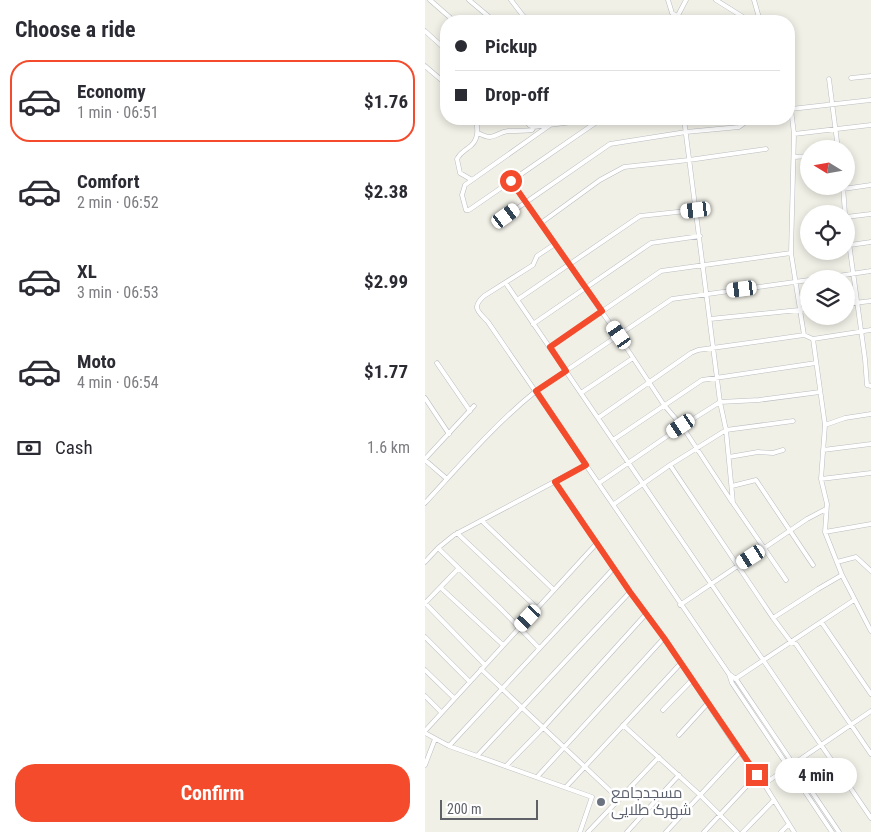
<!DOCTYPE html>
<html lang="en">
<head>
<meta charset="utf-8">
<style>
	:root { --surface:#fff; --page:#f2f2f3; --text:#2b2b33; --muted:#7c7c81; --line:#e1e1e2; --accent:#f34b2b }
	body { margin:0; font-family:"Roboto Condensed",Cairo,sans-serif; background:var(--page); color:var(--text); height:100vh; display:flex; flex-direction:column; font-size:19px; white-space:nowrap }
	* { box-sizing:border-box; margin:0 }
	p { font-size:16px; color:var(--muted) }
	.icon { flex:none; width:28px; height:28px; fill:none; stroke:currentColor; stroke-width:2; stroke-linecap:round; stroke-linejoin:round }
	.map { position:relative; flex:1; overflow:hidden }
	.drawer { display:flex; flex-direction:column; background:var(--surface); width:425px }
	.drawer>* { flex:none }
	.top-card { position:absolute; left:15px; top:15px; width:355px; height:110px; border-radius:20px; box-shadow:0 2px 8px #0003; display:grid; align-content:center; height:110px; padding:0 15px; background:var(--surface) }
	.needle { width:32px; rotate:281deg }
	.controls { position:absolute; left:375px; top:140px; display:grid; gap:10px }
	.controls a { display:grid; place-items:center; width:55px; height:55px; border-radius:50%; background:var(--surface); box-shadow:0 2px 8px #0003; font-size:25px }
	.scale { position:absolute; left:15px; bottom:12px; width:98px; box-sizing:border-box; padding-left:5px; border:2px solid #5e6268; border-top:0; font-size:14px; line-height:18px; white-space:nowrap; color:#5e6268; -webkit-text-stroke:4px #fff; paint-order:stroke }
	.end { position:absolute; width:22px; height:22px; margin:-11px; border:6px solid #f34b2b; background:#fff; box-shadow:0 0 0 2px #fff }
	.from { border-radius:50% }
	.bubble { position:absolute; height:35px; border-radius:18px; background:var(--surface); box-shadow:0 2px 8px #0003; font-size:16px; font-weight:700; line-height:35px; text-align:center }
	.car { position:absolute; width:15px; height:30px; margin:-15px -8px; border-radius:6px; box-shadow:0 0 4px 1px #0007; background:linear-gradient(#fff 24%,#345 0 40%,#fff 0 76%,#345 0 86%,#fff 0) }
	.top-card b { display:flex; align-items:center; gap:18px; height:48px; font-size:19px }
	.top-card b+b { border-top:1px solid var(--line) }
	.top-card i { width:12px; height:12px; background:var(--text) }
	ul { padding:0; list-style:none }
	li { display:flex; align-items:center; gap:15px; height:82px; margin:0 10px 8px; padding:0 5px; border:2px solid transparent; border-radius:20px }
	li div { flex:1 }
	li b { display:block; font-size:19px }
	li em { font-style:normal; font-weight:700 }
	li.on { border-color:var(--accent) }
	li>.icon { width:45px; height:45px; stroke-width:1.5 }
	h2 { padding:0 15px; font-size:22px; line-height:60px }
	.pay { display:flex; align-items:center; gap:12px; height:55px; padding:0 15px; font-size:19px }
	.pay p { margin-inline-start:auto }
	.button { display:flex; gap:10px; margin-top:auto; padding:10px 15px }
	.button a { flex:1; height:58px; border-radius:20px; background:var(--accent); color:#fff; font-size:20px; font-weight:700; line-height:58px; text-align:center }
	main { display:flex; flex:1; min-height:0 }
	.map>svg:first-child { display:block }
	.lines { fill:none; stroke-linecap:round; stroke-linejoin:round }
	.minor-casing { stroke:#b9bcc1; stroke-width:5 }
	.minor { stroke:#fff; stroke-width:4 }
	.route { stroke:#f34b2b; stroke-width:6 }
	.worship-dot { fill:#6b7280; stroke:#fff; stroke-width:2 }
	.labels { text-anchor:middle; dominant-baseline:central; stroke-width:5; stroke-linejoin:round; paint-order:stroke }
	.worship-label { font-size:15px; fill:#5b616d; stroke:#fff; text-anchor:start }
</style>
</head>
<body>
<main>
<section class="drawer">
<h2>Choose a ride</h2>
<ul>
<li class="on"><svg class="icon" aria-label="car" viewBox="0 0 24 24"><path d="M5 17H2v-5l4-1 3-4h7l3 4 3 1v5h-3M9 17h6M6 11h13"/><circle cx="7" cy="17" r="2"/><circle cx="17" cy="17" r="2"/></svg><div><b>Economy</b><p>1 min · 06:51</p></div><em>$1.76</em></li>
<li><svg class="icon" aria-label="car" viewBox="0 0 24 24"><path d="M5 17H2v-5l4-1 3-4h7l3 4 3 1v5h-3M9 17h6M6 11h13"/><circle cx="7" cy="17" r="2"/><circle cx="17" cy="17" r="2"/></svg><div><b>Comfort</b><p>2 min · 06:52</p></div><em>$2.38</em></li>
<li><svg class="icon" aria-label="car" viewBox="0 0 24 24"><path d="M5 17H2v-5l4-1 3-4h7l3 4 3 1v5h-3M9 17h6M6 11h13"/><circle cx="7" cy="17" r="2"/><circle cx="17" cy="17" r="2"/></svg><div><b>XL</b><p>3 min · 06:53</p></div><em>$2.99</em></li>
<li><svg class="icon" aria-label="car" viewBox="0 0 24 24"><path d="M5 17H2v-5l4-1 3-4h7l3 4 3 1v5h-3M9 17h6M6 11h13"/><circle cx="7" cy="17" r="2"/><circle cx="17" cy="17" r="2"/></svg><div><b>Moto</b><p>4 min · 06:54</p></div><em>$1.77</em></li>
</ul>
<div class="pay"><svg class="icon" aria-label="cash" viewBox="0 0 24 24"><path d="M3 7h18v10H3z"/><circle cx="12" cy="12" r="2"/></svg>Cash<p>1.6 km</p></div>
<div class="button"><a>Confirm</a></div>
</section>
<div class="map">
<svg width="446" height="832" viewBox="0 0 446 832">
	<rect width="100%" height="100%" fill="#f1f0e7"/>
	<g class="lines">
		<g class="minor-casing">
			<path id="minor" d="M5 0 29 21
				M44 0 69 21
				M86 0 99 17 126 21
				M243 0 247 13 253 17
				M291 0 323 20 329 21
				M329 0 335 21
				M250 21 261 0
				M0 31 20 49
				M0 66 21 84
				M426 78 446 76
				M404 79 413 149
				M364 92 369 134 366 253 379 335 388 339 400 425 396 479 402 504 400 532 417 575 446 631
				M366 109 446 100
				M103 119 104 125 108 127 171 119
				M259 119 295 402 301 430 308 503 361 580
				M125 125 40 185 37 195 41 210H44L176 119
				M53 133C70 142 69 133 83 131 91 131 99 131 107 130L109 127
				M369 134 446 125
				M369 157 384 156
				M47 180 35 173 32 159C35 153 38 152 43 148 54 141 53 130 51 119
				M86 181 193 335 239 405 257 426 307 502
				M418 186 420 214
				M418 189 446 185
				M81 216 185 144 261 132 314 127 325 119
				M421 217 446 214
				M421 221 440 359 442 385 446 386
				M116 223 175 180 199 167 264 160 341 149
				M130 244 112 256 108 265 59 296C46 308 53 311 63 322L304 674 307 683 407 832
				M425 245 446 242
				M393 279 446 271
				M82 285 446 818
				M92 300 215 216 271 210
				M421 304 446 301
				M285 319 384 309
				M108 324 226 243 275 236
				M388 339 446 330
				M125 347 236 271 366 253
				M12 363 45 411
				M156 393 208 358
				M0 398 24 434
				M173 418 266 353 273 350 379 335
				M400 425 420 418 446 414
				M188 440 277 380 391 363
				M398 450 446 444
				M304 457 333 452 348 453 358 450
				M0 459 49 406
				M0 460 22 479
				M245 465 348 618 366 642 371 644 446 754
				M396 479 446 473
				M130 482 205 592 239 638 315 752 339 784 369 832
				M174 483 257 426 295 402 334 400 395 392
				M307 486 331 480 388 565
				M0 503C36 464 70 424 111 391L247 299 384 280
				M189 504 245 465 301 430 368 421
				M57 521 129 590
				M400 532 446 524
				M32 533 112 608
				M13 548 75 608 114 648
				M0 562 13 548 29 535 161 465
				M412 562 431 557 446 571
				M16 588 78 645
				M0 603 60 665
				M0 603 33 569
				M255 605 382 519 401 509
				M348 618 393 589 417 575
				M397 623 446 694
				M0 637 44 681
				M56 669 194 799
				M0 670 29 698
				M304 674 311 679 414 832
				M310 679 429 600
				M0 696 16 712
				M238 710 267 680
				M198 725 275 795 312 832
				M0 731 172 543
				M0 733 24 746 167 797 155 832
				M254 735 283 703
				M24 746 189 568
				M52 756 205 592
				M0 765 10 739
				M81 766 118 728 221 614
				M112 777 239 638
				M339 784 446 711
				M141 787 256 663
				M163 832 234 757
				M202 832 254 775
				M241 832 315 752
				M279 832 332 775
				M318 832 349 800
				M356 832 364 824"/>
		</g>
		<use href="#minor" class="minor"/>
	</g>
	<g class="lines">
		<path class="route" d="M86 181 177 311 125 347 141 371 111 391 161 465 130 482 205 592 239 638 332 775"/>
	</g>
	<circle class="worship-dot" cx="176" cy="802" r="5"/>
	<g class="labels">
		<g class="worship-label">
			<text x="186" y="793">مسجدجامع<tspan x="186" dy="17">شهرک طلایی</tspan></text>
		</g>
	</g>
</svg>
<div class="controls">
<a><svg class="needle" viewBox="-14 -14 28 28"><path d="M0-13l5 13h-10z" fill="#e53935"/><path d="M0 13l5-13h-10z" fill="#7c7c81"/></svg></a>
<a><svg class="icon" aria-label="locate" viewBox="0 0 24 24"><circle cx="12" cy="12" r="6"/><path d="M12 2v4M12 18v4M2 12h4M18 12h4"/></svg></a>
<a><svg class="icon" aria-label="layers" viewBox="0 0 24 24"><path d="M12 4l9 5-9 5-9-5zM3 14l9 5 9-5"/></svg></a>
</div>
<div class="scale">200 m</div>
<i class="end from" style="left:86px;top:181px"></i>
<i class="end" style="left:332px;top:775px"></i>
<div class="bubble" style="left:350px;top:758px;width:82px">4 min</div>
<i class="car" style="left:271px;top:210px;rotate:263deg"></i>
<i class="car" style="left:81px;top:216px;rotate:54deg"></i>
<i class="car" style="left:317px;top:289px;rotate:263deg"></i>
<i class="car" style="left:194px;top:335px;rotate:325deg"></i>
<i class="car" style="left:256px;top:426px;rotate:236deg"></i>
<i class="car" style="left:326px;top:557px;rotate:237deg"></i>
<i class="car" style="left:103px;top:618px;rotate:223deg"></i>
<div class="top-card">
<b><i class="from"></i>Pickup</b>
<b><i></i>Drop-off</b>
</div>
</div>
</main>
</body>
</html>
